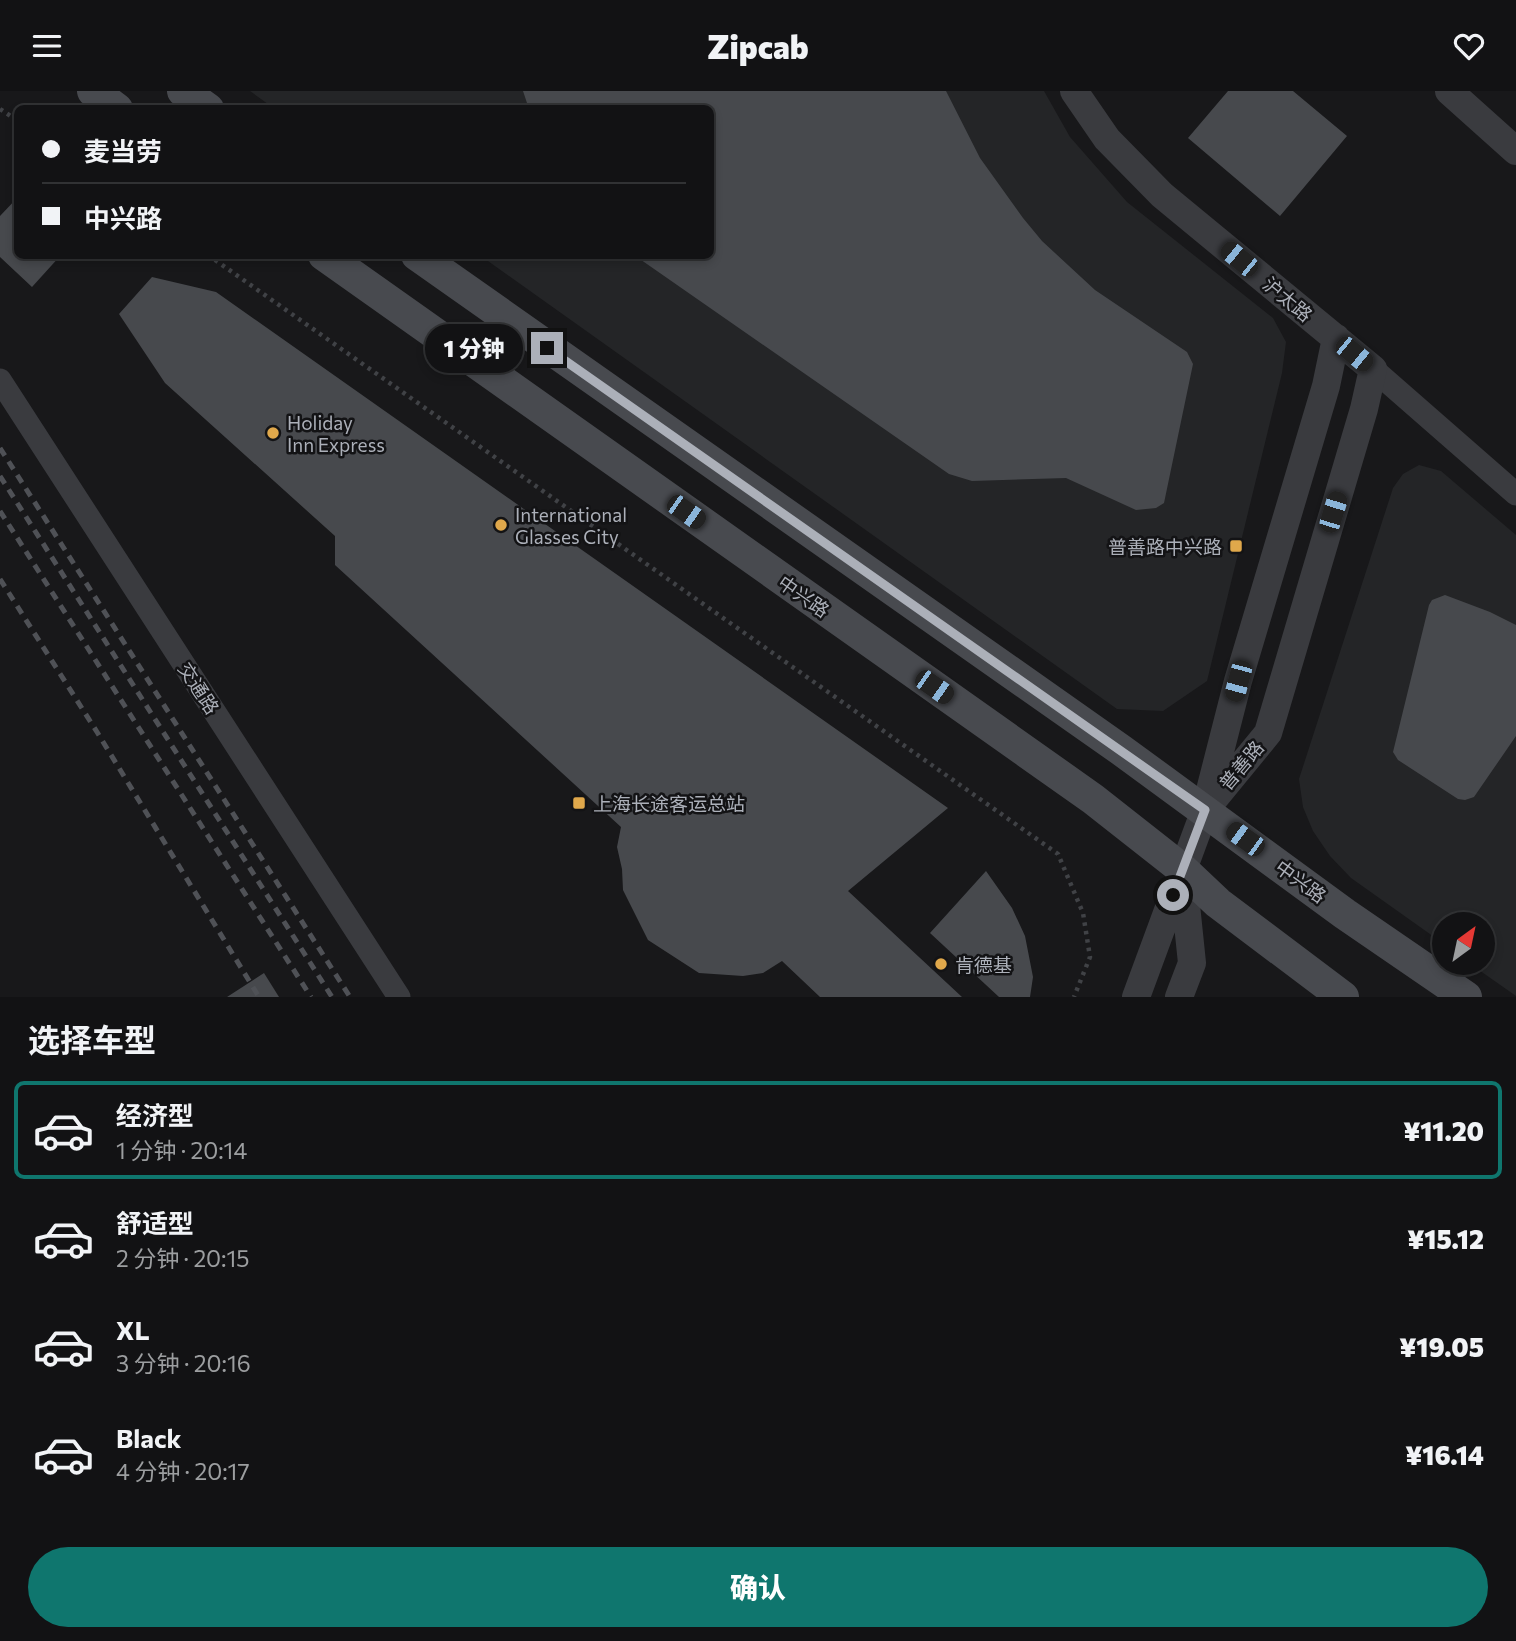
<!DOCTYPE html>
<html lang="zh">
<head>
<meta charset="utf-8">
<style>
	:root { --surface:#121214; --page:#1f2022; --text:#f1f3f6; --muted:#9c9ea0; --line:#313234; --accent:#0f766e }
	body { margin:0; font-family:Commissioner,"Noto Sans SC",sans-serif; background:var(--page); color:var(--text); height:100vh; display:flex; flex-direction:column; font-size:26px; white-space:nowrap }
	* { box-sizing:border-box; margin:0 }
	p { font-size:23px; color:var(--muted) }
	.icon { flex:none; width:38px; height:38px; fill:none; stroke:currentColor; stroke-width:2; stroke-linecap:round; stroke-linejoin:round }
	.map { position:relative; height:906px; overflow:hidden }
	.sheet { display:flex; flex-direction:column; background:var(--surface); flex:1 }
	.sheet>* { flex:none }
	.top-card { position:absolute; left:14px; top:14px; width:700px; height:154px; border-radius:10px; box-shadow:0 4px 10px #0003,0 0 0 2px var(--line); display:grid; align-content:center; height:154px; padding:0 28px; background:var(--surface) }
	.needle { width:46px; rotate:33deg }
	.tools { position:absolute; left:1432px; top:821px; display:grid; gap:14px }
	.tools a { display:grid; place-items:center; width:63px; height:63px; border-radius:50%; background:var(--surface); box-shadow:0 4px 10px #0003,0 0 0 2px var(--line); font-size:35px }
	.end { position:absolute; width:32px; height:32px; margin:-16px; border:9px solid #acb0b9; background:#111; box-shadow:0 0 0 4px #111 }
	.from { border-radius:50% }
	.bubble { position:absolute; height:49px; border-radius:24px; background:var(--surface); box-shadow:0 4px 10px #0003,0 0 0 2px var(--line); font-size:23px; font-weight:800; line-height:49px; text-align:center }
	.car { position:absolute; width:21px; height:42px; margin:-21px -10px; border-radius:9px; box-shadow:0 0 5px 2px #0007; background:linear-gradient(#222 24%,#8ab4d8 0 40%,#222 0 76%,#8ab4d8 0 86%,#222 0) }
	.top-card b { display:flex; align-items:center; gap:24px; height:66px; font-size:26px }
	.top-card b+b { border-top:2px solid var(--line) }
	.top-card i { width:18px; height:18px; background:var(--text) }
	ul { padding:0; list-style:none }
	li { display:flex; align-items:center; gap:21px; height:98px; margin:0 14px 10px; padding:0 14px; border:4px solid transparent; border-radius:10px }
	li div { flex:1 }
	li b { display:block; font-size:26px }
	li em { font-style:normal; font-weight:800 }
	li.current { border-color:var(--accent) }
	li>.icon { width:63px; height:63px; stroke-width:1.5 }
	h2 { padding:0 28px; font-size:32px; line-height:84px }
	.cta { display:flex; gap:14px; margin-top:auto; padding:14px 28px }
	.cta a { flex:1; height:80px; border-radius:42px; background:var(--accent); color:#fff; font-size:28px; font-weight:800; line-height:80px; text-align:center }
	header { display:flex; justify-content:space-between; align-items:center; height:91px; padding:0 28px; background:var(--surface); font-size:32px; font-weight:800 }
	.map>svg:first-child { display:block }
	.built { fill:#242527 }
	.building { fill:#47494d }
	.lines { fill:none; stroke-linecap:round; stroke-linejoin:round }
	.path { stroke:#404246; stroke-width:4.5; stroke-dasharray:3.5 5; stroke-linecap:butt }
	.minor { stroke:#3a3b3f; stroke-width:23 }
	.tertiary { stroke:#3a3b3f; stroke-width:28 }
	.secondary { stroke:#484a4f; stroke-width:32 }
	.rail { stroke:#4f5156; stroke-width:5; stroke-dasharray:9 7; stroke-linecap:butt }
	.route { stroke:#acb0b9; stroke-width:9 }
	.poi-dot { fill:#e0a84b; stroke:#131315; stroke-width:2.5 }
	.labels { text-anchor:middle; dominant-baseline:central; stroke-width:5; stroke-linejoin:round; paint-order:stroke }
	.street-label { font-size:19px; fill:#acb0b9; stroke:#131315 }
	.poi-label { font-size:19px; fill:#acb0b9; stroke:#131315; text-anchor:start }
</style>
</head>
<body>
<header><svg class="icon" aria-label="menu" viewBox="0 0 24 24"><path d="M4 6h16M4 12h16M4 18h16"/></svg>Zipcab<svg class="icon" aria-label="heart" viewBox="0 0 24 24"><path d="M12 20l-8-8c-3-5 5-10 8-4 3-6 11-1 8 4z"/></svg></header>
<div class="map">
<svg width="1516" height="906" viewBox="0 0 1516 906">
	<rect width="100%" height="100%" fill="#18181a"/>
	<path class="built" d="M250 0H1044L1070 46 1127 111 1273 227 1286 251 1282 282 1207 590 1163 620 1117 618 481 165 710 164V18H275Z
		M1419 374 1441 380 1516 444V905L1469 872H1482V833H1444V853L1351 787 1330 765 1313 740 1303 716 1299 688 1393 397 1403 383Z"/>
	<path class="building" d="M523 0H946L980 67 1023 127 1042 150 1095 199 1187 261 1193 273 1164 412 1156 417 1136 419 1066 387 972 390 949 383 634 164H710V18H529Z
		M1228 0H1293L1347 45 1280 125 1188 47Z
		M18 106V164H61L32 196 0 166V125Z
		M152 186 216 201 948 717 848 800 962 906H820L782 870 763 882 743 885 699 882 648 849 623 799 622 778 617 756 621 736 335 474V445L165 292 119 223Z
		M1445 504 1490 521 1516 534V645L1474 706 1465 709 1458 708 1398 669 1393 661 1429 514 1432 509Z
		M986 780 1012 817 1025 845 1033 886 1030 906H999L930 842Z
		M264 882 279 906H227Z"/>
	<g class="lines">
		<path class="path" d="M0 18 18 30
			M208 164 1058 763 1083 822 1090 866 1074 906"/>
		<path class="minor" d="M1373 278 1516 403
			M0 289 399 906"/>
		<path class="tertiary" d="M1074 0 1107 48 1162 104 1373 278 1364 318 1268 642 1205 719
			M1449 0 1516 60
			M1136 906 1205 719 1238 590 1326 295 1336 247
			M1179 906 1192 872 1183 785"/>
		<path class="secondary" d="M93 0 117 18
			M183 0 208 18
			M324 164 1093 708 1182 778 1218 812 1343 906
			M417 164 1121 659 1345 823 1466 906"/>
		<path class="rail" d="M0 357 350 906
			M0 385 332 906
			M0 420 311 906
			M0 488 97 641 259 906"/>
	</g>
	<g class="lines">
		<path class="route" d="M547 257 1205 719 1173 804"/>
	</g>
	<g class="poi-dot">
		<circle cx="273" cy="342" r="7"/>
		<circle cx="501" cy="434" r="7"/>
		<rect x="1229" y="448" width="14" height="14" rx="3.5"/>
		<rect x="572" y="705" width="14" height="14" rx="3.5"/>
		<circle cx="941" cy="873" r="7"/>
	</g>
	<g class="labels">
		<g class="street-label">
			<text transform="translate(1288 208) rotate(40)">沪太路</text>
			<text transform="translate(804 505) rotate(35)">中兴路</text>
			<text transform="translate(199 597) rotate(57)">交通路</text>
			<text transform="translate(1241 674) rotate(-50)">普善路</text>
			<text transform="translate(1301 790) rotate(36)">中兴路</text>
		</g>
		<g class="poi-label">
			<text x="287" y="331">Holiday<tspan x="287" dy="22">Inn Express</tspan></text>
			<text x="515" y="423">International<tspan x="515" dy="22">Glasses City</tspan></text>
			<text x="1222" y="455" text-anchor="end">普善路中兴路</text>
			<text x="593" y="712">上海长途客运总站</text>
			<text x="955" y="873">肯德基</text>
		</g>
	</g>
</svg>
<div class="tools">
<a><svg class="needle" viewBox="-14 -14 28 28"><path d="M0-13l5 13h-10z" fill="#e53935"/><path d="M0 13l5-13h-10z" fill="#9c9ea0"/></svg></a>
</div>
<i class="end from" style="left:1173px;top:804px"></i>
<i class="end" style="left:547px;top:257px"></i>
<div class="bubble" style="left:425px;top:233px;width:98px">1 分钟</div>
<i class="car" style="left:1239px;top:168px;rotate:309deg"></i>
<i class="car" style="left:1354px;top:263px;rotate:129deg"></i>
<i class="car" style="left:686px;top:421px;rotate:125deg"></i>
<i class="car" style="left:1333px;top:421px;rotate:17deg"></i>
<i class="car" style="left:1238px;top:590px;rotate:195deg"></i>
<i class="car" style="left:934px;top:596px;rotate:125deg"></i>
<i class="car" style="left:1245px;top:748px;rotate:306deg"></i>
<div class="top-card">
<b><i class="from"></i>麦当劳</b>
<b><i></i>中兴路</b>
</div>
</div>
<section class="sheet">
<h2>选择车型</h2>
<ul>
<li class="current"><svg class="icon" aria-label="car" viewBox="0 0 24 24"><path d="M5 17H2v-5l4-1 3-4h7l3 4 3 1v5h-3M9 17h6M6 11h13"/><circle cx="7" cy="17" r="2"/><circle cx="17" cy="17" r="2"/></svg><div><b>经济型</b><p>1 分钟 · 20:14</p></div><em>¥11.20</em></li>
<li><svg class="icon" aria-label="car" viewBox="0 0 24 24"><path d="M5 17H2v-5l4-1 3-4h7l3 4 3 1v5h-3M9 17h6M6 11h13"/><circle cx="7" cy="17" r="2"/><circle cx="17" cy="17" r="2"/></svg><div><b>舒适型</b><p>2 分钟 · 20:15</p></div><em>¥15.12</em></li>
<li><svg class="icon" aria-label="car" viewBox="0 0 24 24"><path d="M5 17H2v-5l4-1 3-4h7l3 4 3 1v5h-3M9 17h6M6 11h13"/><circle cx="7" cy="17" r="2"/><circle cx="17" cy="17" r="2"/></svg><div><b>XL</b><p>3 分钟 · 20:16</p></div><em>¥19.05</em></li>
<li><svg class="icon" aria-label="car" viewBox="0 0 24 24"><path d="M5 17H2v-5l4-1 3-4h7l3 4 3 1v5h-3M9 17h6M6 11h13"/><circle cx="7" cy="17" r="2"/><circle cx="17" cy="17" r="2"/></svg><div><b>Black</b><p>4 分钟 · 20:17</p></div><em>¥16.14</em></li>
</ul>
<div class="cta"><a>确认</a></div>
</section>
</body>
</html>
